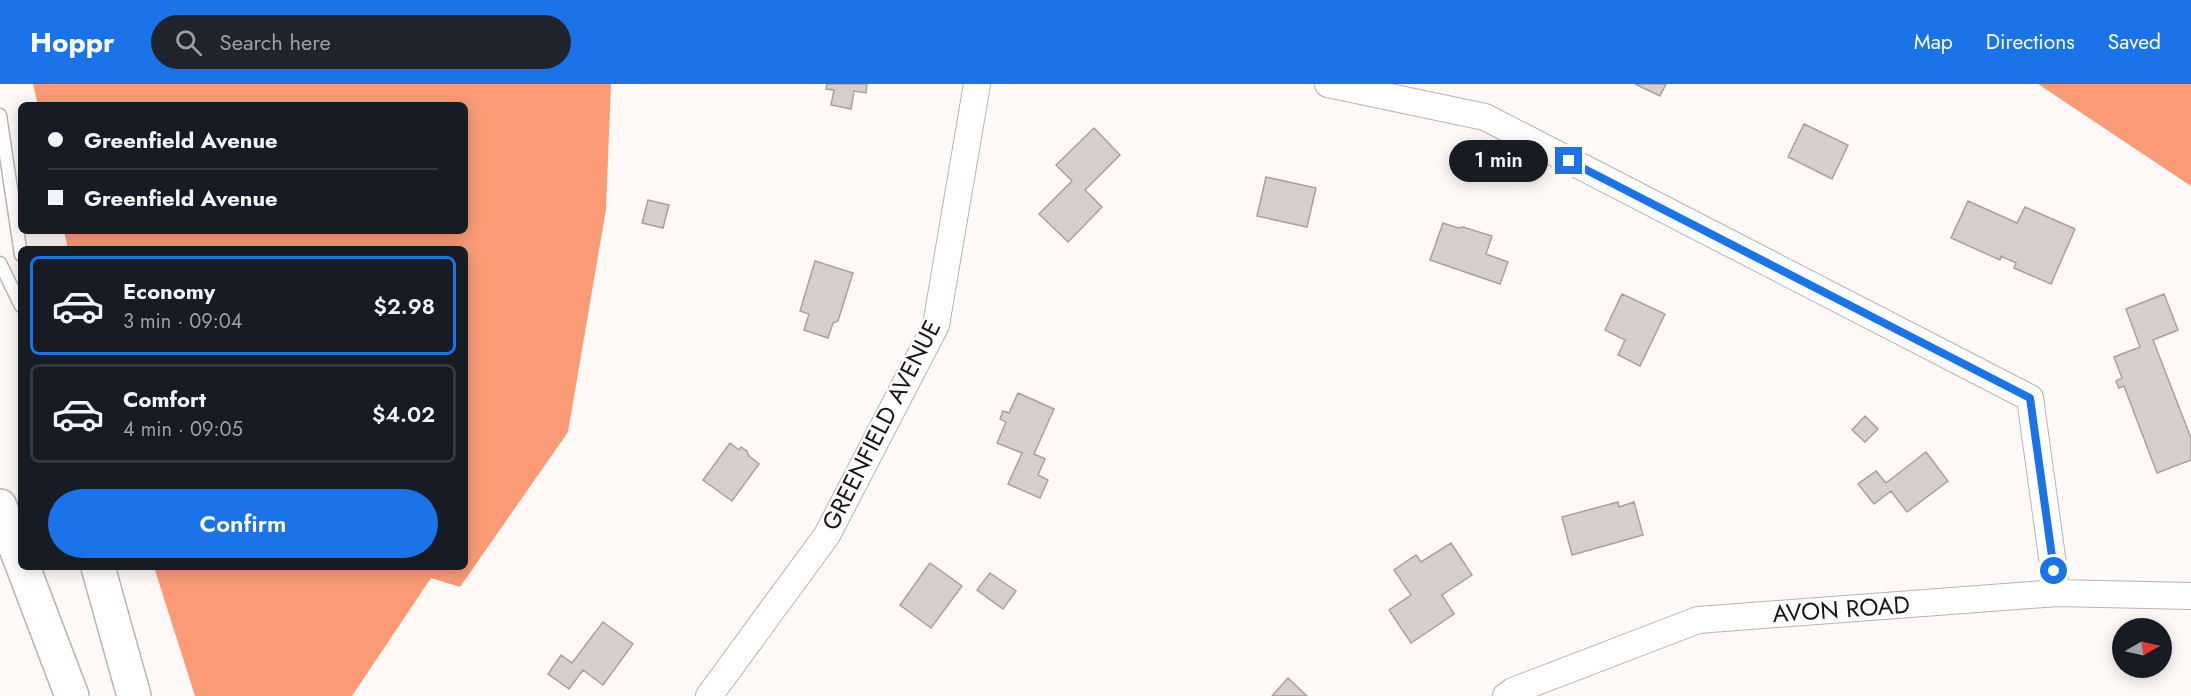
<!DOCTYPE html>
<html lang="en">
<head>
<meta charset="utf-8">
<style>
	:root { --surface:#171b24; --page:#20242c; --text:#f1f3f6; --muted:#9ea1a6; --line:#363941; --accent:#1a73e8 }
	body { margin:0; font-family:Jost,sans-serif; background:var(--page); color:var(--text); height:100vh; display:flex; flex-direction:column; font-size:22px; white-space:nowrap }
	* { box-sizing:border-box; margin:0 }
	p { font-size:20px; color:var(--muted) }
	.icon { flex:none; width:33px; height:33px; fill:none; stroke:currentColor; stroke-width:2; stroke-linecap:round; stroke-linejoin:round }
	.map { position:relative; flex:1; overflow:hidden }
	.panel { position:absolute; left:18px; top:162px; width:450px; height:324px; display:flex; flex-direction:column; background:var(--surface); border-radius:9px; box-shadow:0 3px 15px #0003 }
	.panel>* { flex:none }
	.hud { position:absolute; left:18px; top:18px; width:450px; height:132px; border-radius:9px; box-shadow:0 3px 15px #0003; display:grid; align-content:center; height:132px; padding:0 30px; background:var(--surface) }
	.needle { width:39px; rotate:81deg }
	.fabs { position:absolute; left:2112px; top:534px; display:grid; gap:12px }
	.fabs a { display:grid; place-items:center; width:60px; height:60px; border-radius:50%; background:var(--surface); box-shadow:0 3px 15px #0003; font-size:30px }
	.end { position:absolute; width:27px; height:27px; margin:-14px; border:8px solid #1a73e8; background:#fff; box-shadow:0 0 0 3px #fff }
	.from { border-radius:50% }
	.bubble { position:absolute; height:42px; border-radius:21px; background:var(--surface); box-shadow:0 3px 15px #0003; font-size:20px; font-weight:600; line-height:42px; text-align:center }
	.hud b { display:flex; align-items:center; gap:21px; height:57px; font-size:22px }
	.hud b+b { border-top:2px solid var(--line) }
	.hud i { width:15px; height:15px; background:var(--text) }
	ul { padding:10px 0 0; list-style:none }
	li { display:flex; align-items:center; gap:18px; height:99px; margin:0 12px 9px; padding:0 18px; border:3px solid var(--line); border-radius:9px }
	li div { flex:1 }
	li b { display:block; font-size:22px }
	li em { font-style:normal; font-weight:600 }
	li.active { border-color:var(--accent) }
	li>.icon { width:54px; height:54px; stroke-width:1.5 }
	.action { display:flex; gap:12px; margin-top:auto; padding:12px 30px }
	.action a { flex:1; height:69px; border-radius:36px; background:var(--accent); color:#fff; font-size:24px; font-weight:600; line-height:69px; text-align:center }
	header { display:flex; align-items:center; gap:36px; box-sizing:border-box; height:84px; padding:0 30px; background:var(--accent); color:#fff }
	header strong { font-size:28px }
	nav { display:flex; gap:33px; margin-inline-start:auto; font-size:21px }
	.search { width:420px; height:54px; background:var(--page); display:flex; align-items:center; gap:15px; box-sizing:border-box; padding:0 21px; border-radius:33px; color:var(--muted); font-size:22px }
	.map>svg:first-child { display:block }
	.forest { fill:#fb9b76 }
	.building { fill:#d5cecc; stroke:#a7a09e; stroke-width:1.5 }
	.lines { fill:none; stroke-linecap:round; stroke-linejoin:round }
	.service-casing { stroke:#bab3b0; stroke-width:15 }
	.minor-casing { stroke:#bab3b0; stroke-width:28 }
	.motorway-casing { stroke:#bab3b0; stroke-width:36 }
	.service { stroke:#fff; stroke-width:12 }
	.minor { stroke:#fff; stroke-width:26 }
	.motorway { stroke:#fff; stroke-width:33 }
	.route { stroke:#1a73e8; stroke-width:8 }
	.labels { text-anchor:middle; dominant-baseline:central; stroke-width:4.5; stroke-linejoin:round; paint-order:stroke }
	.street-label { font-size:24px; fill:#1a1817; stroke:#fff }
</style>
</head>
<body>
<header>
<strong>Hoppr</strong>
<div class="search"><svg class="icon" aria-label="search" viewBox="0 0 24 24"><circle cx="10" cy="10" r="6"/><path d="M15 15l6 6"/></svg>Search here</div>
<nav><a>Map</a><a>Directions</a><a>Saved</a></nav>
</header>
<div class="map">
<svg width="2191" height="612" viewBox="0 0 2191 612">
	<rect width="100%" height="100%" fill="#fef8f6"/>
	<path class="forest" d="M33 0H611L606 125 568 348 460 503 431 494 352 612H195L154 483H465V165H68L64 147H465V21H38Z
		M2038 0H2191V102Z"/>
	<path class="building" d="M827 0H867L866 9 854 7 851 25 831 21 834 6 826 5Z
		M1635 0H1666L1660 12Z
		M1804 40 1848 61 1832 95 1788 73Z
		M1094 44 1120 71 1085 106 1102 123 1068 158 1039 130 1072 97 1056 81Z
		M1266 93 1316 104 1307 143 1257 132Z
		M648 116 669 121 663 144 642 139Z
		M1968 117 2017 139 2025 123 2075 145 2051 200 2014 184 2016 179 2001 172 2000 176 1951 154Z
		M1443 139 1458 144 1463 143 1492 152 1486 170 1508 178 1500 200 1430 176Z
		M815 177 853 189 838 237 833 239 828 254 804 246 809 230 800 227Z
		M1622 210 1665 230 1640 282 1618 271 1625 256 1605 246Z
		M2164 210 2178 246 2153 256 2191 354V376L2157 389 2124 302 2119 304 2116 297 2122 294 2114 273 2140 263 2126 225Z
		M1018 309 1054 325 1034 370 1045 375 1038 391 1048 396 1040 414 1008 400 1022 369 997 359 1006 338 1000 335 1003 327 1009 329Z
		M1865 332 1878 345 1865 358 1852 346Z
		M730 359 739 366 741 363 747 367 749 372 759 380 732 417 703 396Z
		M1926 368 1948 397 1907 428 1891 407 1874 420 1858 400 1876 387 1886 399Z
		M1618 418 1619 423 1634 418 1643 451 1572 471 1562 433Z
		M1451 459 1472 491 1442 511 1454 530 1411 559 1389 526 1411 511 1394 486 1416 471 1421 478Z
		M930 479 962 502 931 544 900 521Z
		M990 489 1016 507 1003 525 977 506Z
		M603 538 633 560 603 601 583 586 569 605 548 590 561 571 572 579Z
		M1288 594 1307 612H1272Z"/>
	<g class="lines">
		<g class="service-casing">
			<path id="service" d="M0 31 21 171
				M0 179 21 222"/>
		</g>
		<g class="minor-casing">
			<path id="minor" d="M1328 0 1485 33 2030 314 2057 509
				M709 612 827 451 936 241 977 0
				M1506 612 1513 607 1698 536 2057 509 2191 512"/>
		</g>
		<g class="motorway-casing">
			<path id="motorway" d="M0 422 21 478
				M23 483 72 612
				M98 483 134 612"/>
		</g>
		<use href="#service" class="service"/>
		<use href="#minor" class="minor"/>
		<use href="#motorway" class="motorway"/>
	</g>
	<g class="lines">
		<path class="route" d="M1569 77 2030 314 2054 487"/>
	</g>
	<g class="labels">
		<g class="street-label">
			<text transform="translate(881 341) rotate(-63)">GREENFIELD AVENUE</text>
			<text transform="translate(1841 525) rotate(-4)">AVON ROAD</text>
		</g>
	</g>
</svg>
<div class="fabs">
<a><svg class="needle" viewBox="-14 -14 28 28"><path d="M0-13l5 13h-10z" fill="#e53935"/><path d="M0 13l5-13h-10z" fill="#9ea1a6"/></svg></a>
</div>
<i class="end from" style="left:2054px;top:487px"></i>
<i class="end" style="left:1569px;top:77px"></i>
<div class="bubble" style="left:1449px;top:56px;width:99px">1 min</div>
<div class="hud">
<b><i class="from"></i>Greenfield Avenue</b>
<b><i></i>Greenfield Avenue</b>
</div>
<section class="panel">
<ul>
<li class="active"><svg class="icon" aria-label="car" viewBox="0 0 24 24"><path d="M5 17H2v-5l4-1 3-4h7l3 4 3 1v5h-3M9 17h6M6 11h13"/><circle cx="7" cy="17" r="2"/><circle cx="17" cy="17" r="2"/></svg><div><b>Economy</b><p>3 min · 09:04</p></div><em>$2.98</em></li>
<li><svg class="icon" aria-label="car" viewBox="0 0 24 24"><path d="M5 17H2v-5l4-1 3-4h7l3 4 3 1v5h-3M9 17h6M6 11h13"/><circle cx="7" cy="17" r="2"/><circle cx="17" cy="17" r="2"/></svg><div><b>Comfort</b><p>4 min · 09:05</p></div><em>$4.02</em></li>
</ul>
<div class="action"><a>Confirm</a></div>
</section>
</div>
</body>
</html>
